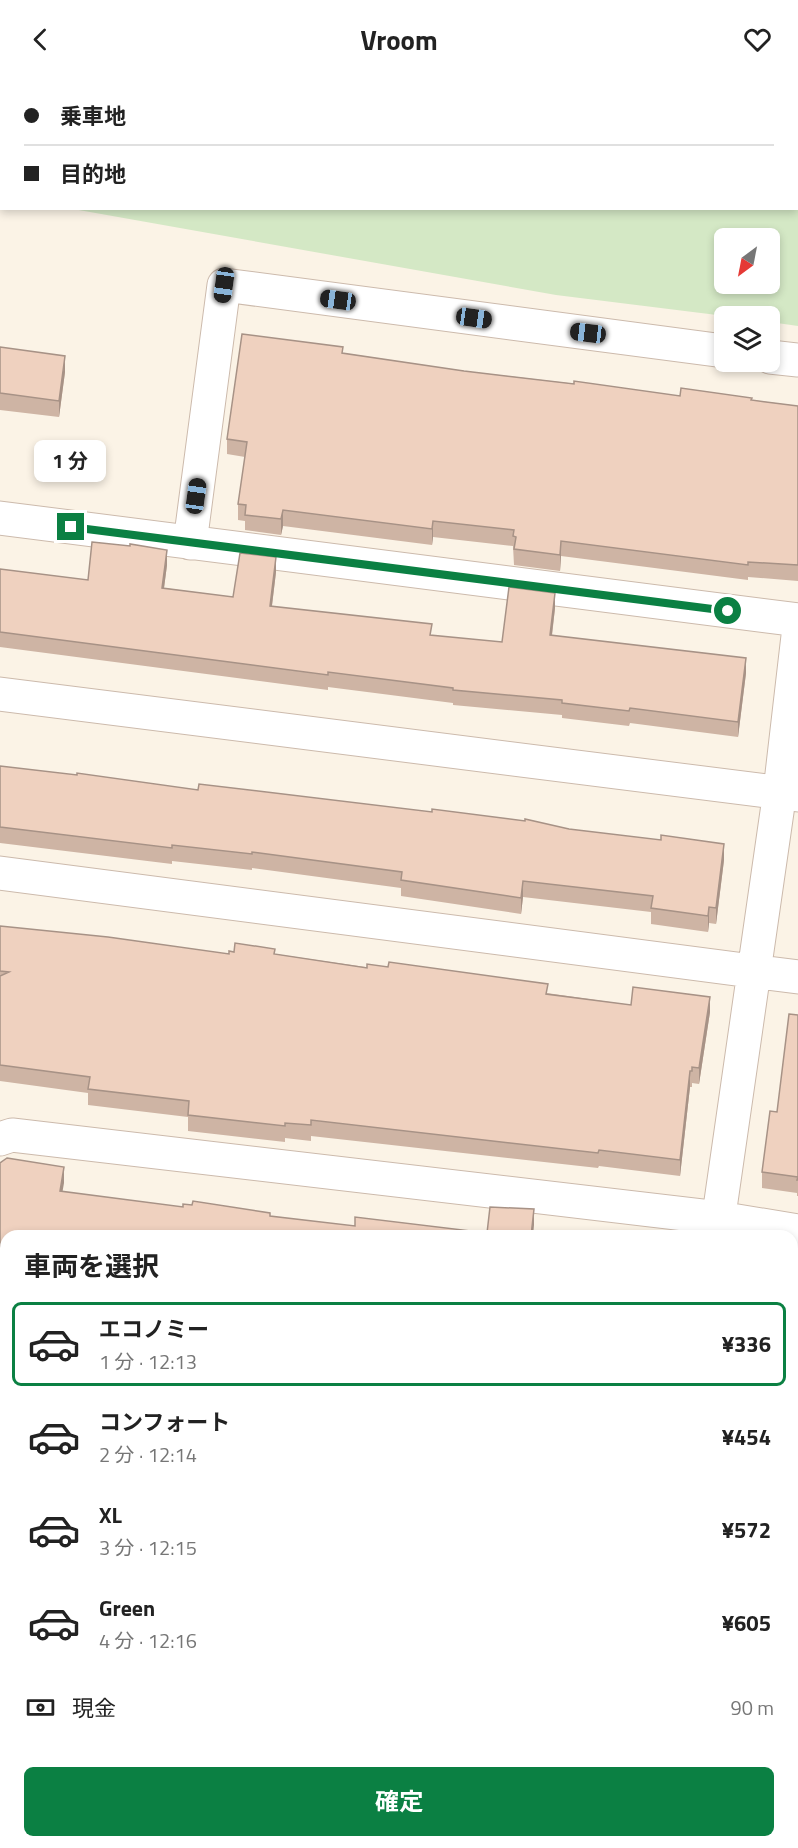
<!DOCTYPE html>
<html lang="ja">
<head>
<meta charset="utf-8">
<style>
	:root { --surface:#fff; --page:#f6f6f6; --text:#222; --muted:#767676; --line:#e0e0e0; --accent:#0b8043 }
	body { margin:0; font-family:"Titillium Web","Noto Sans JP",sans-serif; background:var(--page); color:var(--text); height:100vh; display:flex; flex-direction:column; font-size:22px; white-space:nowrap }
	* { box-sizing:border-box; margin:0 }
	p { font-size:20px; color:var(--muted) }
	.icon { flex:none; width:33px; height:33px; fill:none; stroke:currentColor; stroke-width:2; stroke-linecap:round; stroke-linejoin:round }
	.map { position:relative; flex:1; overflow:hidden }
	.drawer { position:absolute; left:0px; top:1152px; width:798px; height:618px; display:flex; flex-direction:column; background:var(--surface); border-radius:18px 18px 0 0; box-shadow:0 3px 9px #0003 }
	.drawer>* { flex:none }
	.hud { position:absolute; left:0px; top:0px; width:798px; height:132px; box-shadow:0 3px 9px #0003; display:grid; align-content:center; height:132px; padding:0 24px; background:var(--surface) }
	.needle { width:39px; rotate:212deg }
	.buttons { position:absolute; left:714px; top:150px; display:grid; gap:12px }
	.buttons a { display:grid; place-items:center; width:66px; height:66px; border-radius:9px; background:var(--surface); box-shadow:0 3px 9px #0003; font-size:30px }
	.end { position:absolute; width:27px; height:27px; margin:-14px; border:8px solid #0b8043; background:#fff; box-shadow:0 0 0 3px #fff }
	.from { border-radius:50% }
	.bubble { position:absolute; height:42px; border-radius:9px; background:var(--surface); box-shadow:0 3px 9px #0003; font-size:20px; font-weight:700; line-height:42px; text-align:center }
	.car { position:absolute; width:18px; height:36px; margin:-18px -9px; border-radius:8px; box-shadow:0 0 4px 2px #0007; background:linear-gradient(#222 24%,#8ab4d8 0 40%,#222 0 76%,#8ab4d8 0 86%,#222 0) }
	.hud b { display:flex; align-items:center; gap:21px; height:57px; font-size:22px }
	.hud b+b { border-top:2px solid var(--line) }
	.hud i { width:15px; height:15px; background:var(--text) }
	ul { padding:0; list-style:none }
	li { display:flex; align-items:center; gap:18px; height:84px; margin:0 12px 9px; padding:0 12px; border:3px solid transparent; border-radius:9px }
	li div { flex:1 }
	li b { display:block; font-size:22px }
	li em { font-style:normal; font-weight:700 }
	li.selected { border-color:var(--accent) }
	li>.icon { width:54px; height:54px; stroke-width:1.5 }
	h2 { padding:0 24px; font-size:27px; line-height:72px }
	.pay { display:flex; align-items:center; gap:15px; height:66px; padding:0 24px; font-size:22px }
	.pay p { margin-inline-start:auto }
	.button { display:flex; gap:12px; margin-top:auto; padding:12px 24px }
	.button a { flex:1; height:69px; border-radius:9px; background:var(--accent); color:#fff; font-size:24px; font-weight:700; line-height:69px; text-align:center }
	header { display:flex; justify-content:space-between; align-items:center; height:78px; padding:0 24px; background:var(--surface); font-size:27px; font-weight:700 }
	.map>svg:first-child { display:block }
	.green { fill:#d4e8c5; fill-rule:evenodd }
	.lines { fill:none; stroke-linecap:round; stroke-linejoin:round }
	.minor-casing { stroke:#ccbaac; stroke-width:35 }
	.minor { stroke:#fff; stroke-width:33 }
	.wall { fill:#ceb4a4 }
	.shaded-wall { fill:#a79286 }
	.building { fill:#efd1bf; stroke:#a79286; stroke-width:1.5 }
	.route { stroke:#0b8043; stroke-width:8 }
</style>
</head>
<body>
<header><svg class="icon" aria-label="back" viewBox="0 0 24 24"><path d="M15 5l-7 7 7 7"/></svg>Vroom<svg class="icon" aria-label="heart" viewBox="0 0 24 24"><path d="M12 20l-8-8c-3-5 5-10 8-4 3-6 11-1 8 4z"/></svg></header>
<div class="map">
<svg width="798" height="1770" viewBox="0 0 798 1770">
	<rect width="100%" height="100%" fill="#fbf3e6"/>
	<path class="green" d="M0 0H798V248L770 244V238H725L556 217 73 131 796 130V2H2L1 115ZM724 160H770V206H724Z"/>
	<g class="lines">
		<g class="minor-casing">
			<path id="minor" d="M770 279 798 282
				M0 440 798 542
				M190 465 224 207 724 273
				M0 616 798 717
				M0 795 798 899
				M0 1061 12 1057 719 1140 798 1153
				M716 1158 780 713 798 558
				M0 1284 6 1292
				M792 1422 798 1423
				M0 1676 6 1686
				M792 1681 798 1682
				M57 1764 60 1770
				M354 1764 359 1770"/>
		</g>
		<use href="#minor" class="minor"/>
	</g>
	<path class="wall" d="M0 269 65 294 59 339 0 332Z
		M343 275 464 293 680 318 752 322 798 328V503L748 499V502L561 478 560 493 514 487 513 468 433 459 432 467 283 448 281 457 245 452V443L238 442V426L245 379 227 376V361Z
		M167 487 164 510 233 519 276 494 272 528 432 558 502 564 555 530 552 558 746 595 738 659 630 645 629 648 562 640V637L453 627V625L328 609V612L0 569V491L88 502Z
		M0 688 198 712 569 751 724 782 716 846 709 845 708 854 651 846V834L523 819 521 836 401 818V810L252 790V792L172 783V786L0 765Z
		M0 848 229 876 234 874 275 876 631 927 710 934 699 1006 692 1005V1009H690L680 1098 599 1088 598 1090 311 1058V1063L285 1060V1064L188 1053V1039L88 1027V1015L0 1003Z
		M798 937V1118H797V1115L762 1110V1094L777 1034Z
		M792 1207 798 1208V1390H792Z
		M792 1456 798 1457V1663H793V1643H792Z
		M384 1764H603L608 1770H389Z"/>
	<path class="shaded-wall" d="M65 278V294L59 339V323Z
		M283 432V448L281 457V441Z
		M433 443V459L432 467V451Z
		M561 463V478L560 493V477Z
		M167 472V487L162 525V510Z
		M276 479V494L270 543V528Z
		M555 515V530L550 572V557Z
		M746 580V595L738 659V644Z
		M724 766V782L716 846V830Z
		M523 803V819L521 836V820Z
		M709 829V845L708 854V838Z
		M710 919V934L699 1006V990Z
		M690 993V1009L680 1098V1082Z
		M64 1089V1105L60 1128V1113Z
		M534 1131V1147L533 1158H531Z
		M6 1222V1237L0 1242V1226Z
		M404 1764H413V1770H399V1768Z"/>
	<path class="building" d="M242 256 343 269 342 275 464 293 574 306V303L680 318 681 310 752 320 751 322 798 328V487L748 484V487L561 463 560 477 514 471 516 459 513 458 514 452 433 443 432 451 283 432 281 441 245 437 246 427 238 426 247 364 227 361Z
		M0 269 65 278 59 323 0 315Z
		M92 464 130 468V466L167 472 162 510 233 519 240 475 276 479 270 528 432 546 430 557 502 564 509 509 555 515 550 557 746 580 738 644 630 630 629 633 562 625V622L453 612V610L328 594V597L0 554V491L88 502Z
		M0 688 77 697V695L198 712 199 706 432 734V731L525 743V741L569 751 661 762V757L724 766 716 830 709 829 708 838 651 830 653 818 523 803 521 820 401 802 402 794 252 774V776L172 767V770L0 749Z
		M0 848 108 859 229 876V873L234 874 235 865 275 871 274 876 367 890V886L388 889 389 884 548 906 546 916 631 927 633 909 710 919 699 990 692 989V993H690L680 1082 599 1072 598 1075 311 1042V1047L285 1045V1048L188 1037 189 1023 88 1011 90 999 0 987V898L9 894 0 893Z
		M789 936 798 937V1102H797L798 1099 762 1094 770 1033 777 1034Z
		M7 1080 64 1089 60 1113 183 1129V1126L192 1127 193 1123 270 1135V1138L355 1148V1139L487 1155 490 1129 534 1131 531 1158H6V1222L0 1226V1085Z
		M792 1207 798 1208V1375L792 1374Z
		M792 1456 798 1457V1648L793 1647 795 1627H792Z
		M792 1684H798V1770H632L633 1764H792Z
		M396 1764H404L399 1768Z
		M418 1764H603L608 1770H423Z"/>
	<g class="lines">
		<path class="route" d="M71 449 728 533"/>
	</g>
</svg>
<div class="buttons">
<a><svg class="needle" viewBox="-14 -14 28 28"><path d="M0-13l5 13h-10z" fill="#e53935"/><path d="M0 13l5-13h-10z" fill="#767676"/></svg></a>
<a><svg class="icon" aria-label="layers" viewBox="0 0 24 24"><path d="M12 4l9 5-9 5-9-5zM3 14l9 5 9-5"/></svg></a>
</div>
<i class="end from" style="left:728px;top:533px"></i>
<i class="end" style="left:71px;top:449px"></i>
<div class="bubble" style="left:34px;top:362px;width:72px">1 分</div>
<i class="car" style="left:224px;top:207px;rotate:188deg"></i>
<i class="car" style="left:338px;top:222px;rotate:278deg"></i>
<i class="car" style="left:474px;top:240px;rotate:98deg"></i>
<i class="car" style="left:588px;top:255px;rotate:277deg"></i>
<i class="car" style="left:196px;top:418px;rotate:8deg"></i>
<div class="hud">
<b><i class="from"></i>乗車地</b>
<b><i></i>目的地</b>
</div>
<section class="drawer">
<h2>車両を選択</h2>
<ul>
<li class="selected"><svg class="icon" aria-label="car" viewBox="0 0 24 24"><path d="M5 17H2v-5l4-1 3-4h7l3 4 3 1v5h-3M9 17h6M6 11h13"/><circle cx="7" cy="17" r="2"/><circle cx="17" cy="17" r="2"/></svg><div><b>エコノミー</b><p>1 分 · 12:13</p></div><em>¥336</em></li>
<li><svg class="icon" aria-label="car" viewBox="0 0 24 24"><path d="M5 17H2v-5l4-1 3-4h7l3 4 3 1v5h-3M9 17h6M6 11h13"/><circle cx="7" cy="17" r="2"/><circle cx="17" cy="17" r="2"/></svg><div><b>コンフォート</b><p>2 分 · 12:14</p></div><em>¥454</em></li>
<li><svg class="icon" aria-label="car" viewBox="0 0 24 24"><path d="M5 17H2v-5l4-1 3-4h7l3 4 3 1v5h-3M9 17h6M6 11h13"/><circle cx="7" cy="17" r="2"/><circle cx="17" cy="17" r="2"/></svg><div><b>XL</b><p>3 分 · 12:15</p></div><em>¥572</em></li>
<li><svg class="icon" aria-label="car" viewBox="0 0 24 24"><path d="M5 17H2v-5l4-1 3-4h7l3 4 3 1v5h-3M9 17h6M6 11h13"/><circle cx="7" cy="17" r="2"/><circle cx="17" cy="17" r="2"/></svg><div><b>Green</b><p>4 分 · 12:16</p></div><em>¥605</em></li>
</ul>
<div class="pay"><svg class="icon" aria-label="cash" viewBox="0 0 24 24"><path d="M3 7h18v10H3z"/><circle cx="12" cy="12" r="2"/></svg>現金<p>90 m</p></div>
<div class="button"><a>確定</a></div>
</section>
</div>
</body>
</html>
